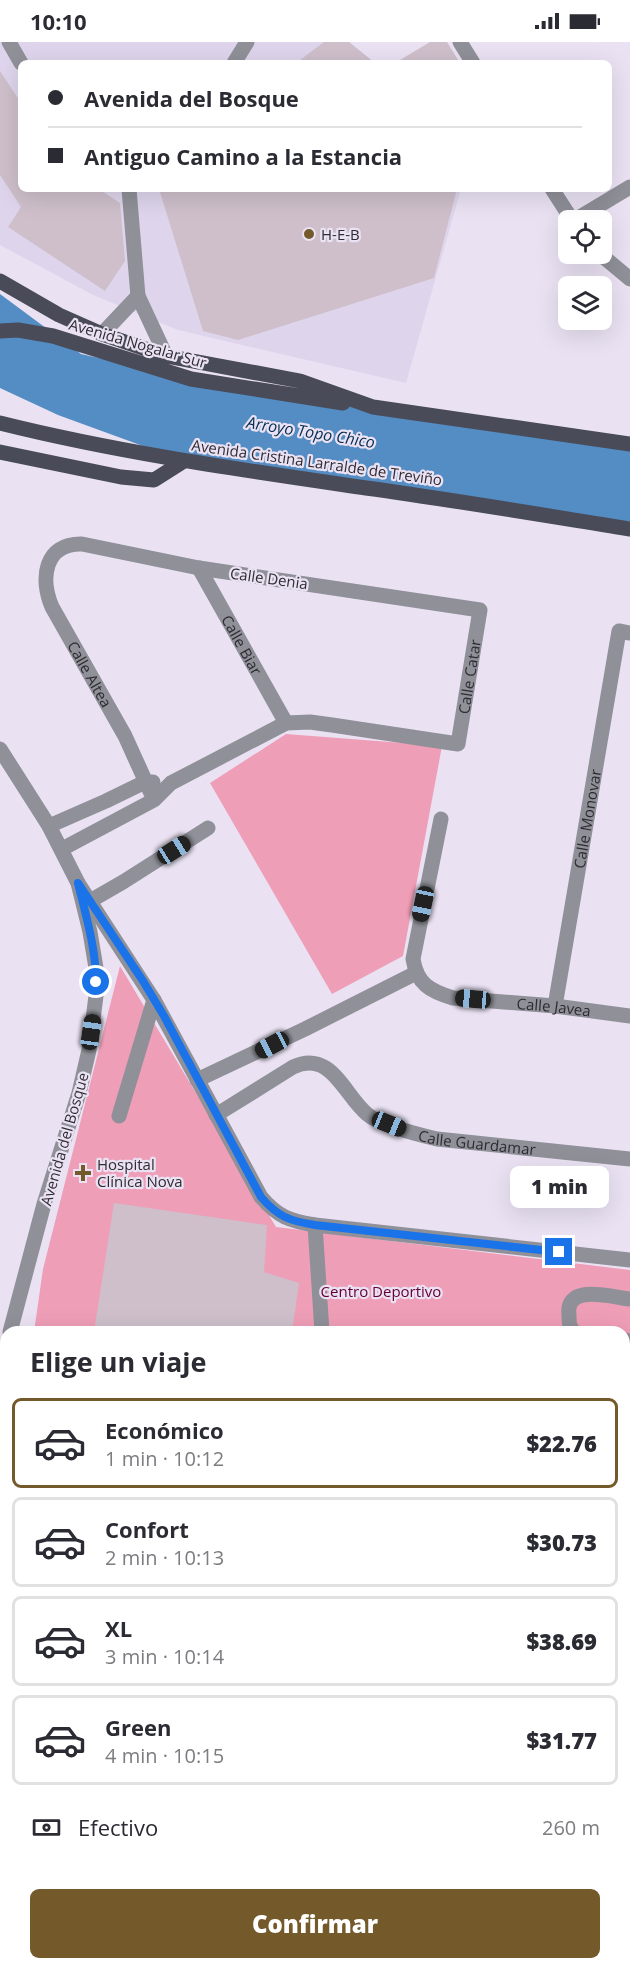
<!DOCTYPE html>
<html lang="es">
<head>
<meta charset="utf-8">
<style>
	:root { --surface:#fff; --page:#f7f7f7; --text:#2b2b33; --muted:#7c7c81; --line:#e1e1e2; --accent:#745a2b }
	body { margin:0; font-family:"Open Sans",sans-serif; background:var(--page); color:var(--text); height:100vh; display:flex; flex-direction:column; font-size:22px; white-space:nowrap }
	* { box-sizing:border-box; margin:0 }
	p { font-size:20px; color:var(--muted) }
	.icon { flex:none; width:33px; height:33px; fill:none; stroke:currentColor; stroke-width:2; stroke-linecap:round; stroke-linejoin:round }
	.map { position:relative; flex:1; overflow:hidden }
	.side { position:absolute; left:0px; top:1284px; width:630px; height:644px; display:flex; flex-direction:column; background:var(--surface); border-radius:18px 18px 0 0; box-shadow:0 6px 24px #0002 }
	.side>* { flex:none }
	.hud { position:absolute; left:18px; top:18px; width:594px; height:132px; border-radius:9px; box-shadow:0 6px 24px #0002; display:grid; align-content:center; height:132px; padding:0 30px; background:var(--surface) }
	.buttons { position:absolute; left:558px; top:168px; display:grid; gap:12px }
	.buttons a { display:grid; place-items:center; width:54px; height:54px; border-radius:9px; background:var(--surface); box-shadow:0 6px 24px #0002; font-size:30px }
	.end { position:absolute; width:27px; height:27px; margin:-14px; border:8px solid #1a73e8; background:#fff; box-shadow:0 0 0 3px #fff }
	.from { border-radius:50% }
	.bubble { position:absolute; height:42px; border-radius:9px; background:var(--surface); box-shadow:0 6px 24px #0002; font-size:20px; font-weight:800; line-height:42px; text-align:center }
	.car { position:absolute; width:18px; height:36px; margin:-18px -9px; border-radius:8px; box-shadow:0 0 4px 2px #0007; background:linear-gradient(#222 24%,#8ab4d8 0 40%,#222 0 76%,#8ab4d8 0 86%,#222 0) }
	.hud b { display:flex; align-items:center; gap:21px; height:57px; font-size:22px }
	.hud b+b { border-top:2px solid var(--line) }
	.hud i { width:15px; height:15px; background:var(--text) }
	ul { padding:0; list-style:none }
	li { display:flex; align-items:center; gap:18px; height:90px; margin:0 12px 9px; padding:0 18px; border:3px solid var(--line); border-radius:9px }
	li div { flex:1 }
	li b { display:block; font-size:22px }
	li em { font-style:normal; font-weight:800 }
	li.selected { border-color:var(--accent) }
	li>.icon { width:54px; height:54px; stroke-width:1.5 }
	h2 { padding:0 30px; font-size:27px; line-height:72px }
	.pay { display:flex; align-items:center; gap:15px; height:66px; padding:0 30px; font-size:22px }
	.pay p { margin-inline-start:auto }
	.cta { display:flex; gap:12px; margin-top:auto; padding:12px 30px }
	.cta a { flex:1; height:69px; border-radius:9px; background:var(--accent); color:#fff; font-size:24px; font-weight:800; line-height:69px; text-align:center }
	.status { display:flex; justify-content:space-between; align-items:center; height:42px; padding:0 30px; background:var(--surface); direction:ltr }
	.status svg { height:16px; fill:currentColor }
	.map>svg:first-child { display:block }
	.built { fill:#ded5ec }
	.green { fill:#ef9eb7 }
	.water { fill:#548cc4 }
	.building { fill:#cebfcb }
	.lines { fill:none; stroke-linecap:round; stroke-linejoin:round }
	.minor { stroke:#8f9098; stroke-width:15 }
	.major { stroke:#494b58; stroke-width:15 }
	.route { stroke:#1a73e8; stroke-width:8 }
	.poi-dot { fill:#745a2b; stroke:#eae2f3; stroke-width:2 }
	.labels { text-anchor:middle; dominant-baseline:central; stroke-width:4.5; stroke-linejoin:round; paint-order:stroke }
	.poi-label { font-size:15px; fill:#2e2b32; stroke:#eae2f3; text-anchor:start }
	.street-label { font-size:15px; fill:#2e2b32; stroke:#eae2f3 }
	.park-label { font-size:15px; fill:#660034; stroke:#eae2f3 }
	.water-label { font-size:16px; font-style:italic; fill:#012c51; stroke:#eae2f3 }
</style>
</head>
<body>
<div class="status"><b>10:10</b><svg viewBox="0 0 49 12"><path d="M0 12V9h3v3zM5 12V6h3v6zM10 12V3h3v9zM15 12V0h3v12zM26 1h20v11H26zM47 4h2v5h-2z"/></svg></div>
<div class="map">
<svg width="630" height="1927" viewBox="0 0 630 1927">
	<rect width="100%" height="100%" fill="#eae2f3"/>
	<path class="built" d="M0 0H349L375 21H21V147H461L406 341 178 288 93 253 0 203Z"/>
	<path class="green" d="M286 692 442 704 403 914 332 952 210 741Z
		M120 924 276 1185 630 1228V1720H624V1290H34L43 1227Z
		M61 1922H526L527 1927H62Z"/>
	<path class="water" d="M0 252 81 312 191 337 630 402V487L184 419 58 373 0 346Z
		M624 1550 630 1551V1652L624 1651Z"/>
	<path class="building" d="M324 0H349L375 21H296Z
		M430 0H447L460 21H395Z
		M0 29 21 61V147H99L120 161 125 219 105 249 8 185 21 165 0 133Z
		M159 147H457L434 236 238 298 203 289Z
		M114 1161 267 1183 264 1230 299 1241 292 1290H94Z"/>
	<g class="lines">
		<g class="minor">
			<path d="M9 0 21 21"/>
			<path d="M460 0 473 21"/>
			<path d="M234 21 247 0"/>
			<path d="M129 147 138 254 166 314"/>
			<path d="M552 147 572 178"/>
			<path d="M575 178 630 145"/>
			<path d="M600 212 630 237"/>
			<path d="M102 292 138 254"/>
			<path id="s1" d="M199 526 286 681"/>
			<path d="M0 707 49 784 78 841 90 890 96 926V954L89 1008 79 1051 44 1162 10 1290"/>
			<path id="s2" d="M441 777 413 917C417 942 430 949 453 956L555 964 630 974"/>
			<path d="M49 784 106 759 145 740H153"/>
			<path id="s3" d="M62 807 154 758 171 741 286 681 310 680 332 683 458 702 480 568 199 526 82 502C44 501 40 537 52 565L125 694 154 758"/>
			<path d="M78 841 154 958 261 1155C278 1175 290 1179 315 1183L630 1218"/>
			<path d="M90 859 123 840 208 786"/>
			<path id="s4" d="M555 964 619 589 630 591"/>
			<path d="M197 1038 305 987 416 931"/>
			<path id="s5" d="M216 1073 293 1025C331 1007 344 1053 367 1072 379 1083 420 1093 437 1097L630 1117"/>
			<path d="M119 1074 154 958"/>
			<path d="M315 1183 322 1290"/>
			<path d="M574 1290C569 1285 569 1280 569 1273 565 1241 611 1255 630 1257"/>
			<path d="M624 1298 630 1299"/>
			<path d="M0 1331 6 1307"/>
			<path d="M0 1377 6 1376"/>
			<path d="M624 1431H630"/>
			<path d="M0 1631 6 1712"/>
			<path d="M624 1742H630"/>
			<path d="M33 1922 34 1927"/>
			<path d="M64 1922 65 1927"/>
			<path d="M98 1922 99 1927"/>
			<path d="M128 1922 129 1927"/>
			<path d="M279 1922 280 1927"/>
			<path d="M417 1922 418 1927"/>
			<path d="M546 1922 547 1927"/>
		</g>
		<path class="major" d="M0 239 59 273 102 292 166 314 300 339 373 365 630 402
			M0 289 18 288 53 294 191 337 343 361
			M0 381C120 411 243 428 366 446 454 458 542 473 630 487
			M0 410 121 435 154 438 184 419"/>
	</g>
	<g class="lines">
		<path class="route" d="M96 940C96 907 86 874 78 841L143 939 164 974 261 1155C278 1175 290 1179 315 1183L559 1210"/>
	</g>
	<g class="poi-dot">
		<circle cx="309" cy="192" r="6"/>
		<path d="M80 1122h6v6h6v6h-6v6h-6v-6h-6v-6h6z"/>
	</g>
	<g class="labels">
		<g class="poi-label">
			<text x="321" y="192">H-E-B</text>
			<text x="97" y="1122">Hospital<tspan x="97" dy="17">Clínica Nova</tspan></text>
		</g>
		<g class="street-label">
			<text transform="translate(138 301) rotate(16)">Avenida Nogalar Sur</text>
			<text transform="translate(317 420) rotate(8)">Avenida Cristina Larralde de Treviño</text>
			<text transform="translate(269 536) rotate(8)">Calle Denia</text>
			<text stroke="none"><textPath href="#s1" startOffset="88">Calle Biar</textPath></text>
			<text stroke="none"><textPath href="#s3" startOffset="1134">Calle Altea</textPath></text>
			<text stroke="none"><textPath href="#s3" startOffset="500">Calle Catar</textPath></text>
			<text stroke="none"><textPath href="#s4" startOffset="190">Calle Monovar</textPath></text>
			<text stroke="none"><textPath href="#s2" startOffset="304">Calle Javea</textPath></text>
			<text transform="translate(64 1097) rotate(-74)">Avenida del Bosque</text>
			<text stroke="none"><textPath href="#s5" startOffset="302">Calle Guardamar</textPath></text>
		</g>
		<g class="park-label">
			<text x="381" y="1249">Centro Deportivo</text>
		</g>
		<g class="water-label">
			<text transform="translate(311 390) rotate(9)">Arroyo Topo Chico</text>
		</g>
	</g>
</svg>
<div class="buttons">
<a><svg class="icon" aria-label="locate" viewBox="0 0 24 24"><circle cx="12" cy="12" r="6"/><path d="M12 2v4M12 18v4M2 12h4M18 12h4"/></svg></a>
<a><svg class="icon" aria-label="layers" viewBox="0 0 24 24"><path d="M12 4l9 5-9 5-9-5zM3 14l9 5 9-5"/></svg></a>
</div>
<i class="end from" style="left:96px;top:940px"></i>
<i class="end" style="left:559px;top:1210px"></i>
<div class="bubble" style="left:510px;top:1124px;width:99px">1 min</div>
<i class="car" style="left:174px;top:808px;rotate:58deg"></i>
<i class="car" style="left:423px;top:862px;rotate:192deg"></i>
<i class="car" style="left:473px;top:957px;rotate:275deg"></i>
<i class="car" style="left:91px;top:990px;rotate:8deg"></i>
<i class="car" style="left:272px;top:1003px;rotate:242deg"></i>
<i class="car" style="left:389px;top:1082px;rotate:112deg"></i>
<div class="hud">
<b><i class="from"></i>Avenida del Bosque</b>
<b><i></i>Antiguo Camino a la Estancia</b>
</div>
<section class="side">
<h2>Elige un viaje</h2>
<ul>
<li class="selected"><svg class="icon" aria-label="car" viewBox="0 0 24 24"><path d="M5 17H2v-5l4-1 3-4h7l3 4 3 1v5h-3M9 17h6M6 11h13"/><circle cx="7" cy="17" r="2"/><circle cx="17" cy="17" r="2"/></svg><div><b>Económico</b><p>1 min · 10:12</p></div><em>$22.76</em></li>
<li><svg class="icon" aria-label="car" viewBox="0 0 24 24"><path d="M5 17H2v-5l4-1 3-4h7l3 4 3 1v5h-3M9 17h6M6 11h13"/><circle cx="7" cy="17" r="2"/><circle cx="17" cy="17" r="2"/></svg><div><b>Confort</b><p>2 min · 10:13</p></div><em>$30.73</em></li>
<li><svg class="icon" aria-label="car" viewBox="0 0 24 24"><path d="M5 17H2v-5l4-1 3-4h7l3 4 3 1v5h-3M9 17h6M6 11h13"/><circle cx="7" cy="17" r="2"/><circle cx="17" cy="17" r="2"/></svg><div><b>XL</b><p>3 min · 10:14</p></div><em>$38.69</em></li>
<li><svg class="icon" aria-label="car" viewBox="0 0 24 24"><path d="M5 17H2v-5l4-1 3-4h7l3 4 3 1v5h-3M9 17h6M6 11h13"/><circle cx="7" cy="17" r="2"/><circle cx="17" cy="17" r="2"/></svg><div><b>Green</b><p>4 min · 10:15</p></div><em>$31.77</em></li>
</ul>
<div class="pay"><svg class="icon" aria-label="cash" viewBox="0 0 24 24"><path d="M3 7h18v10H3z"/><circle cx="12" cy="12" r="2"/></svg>Efectivo<p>260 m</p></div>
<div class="cta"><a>Confirmar</a></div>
</section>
</div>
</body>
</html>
